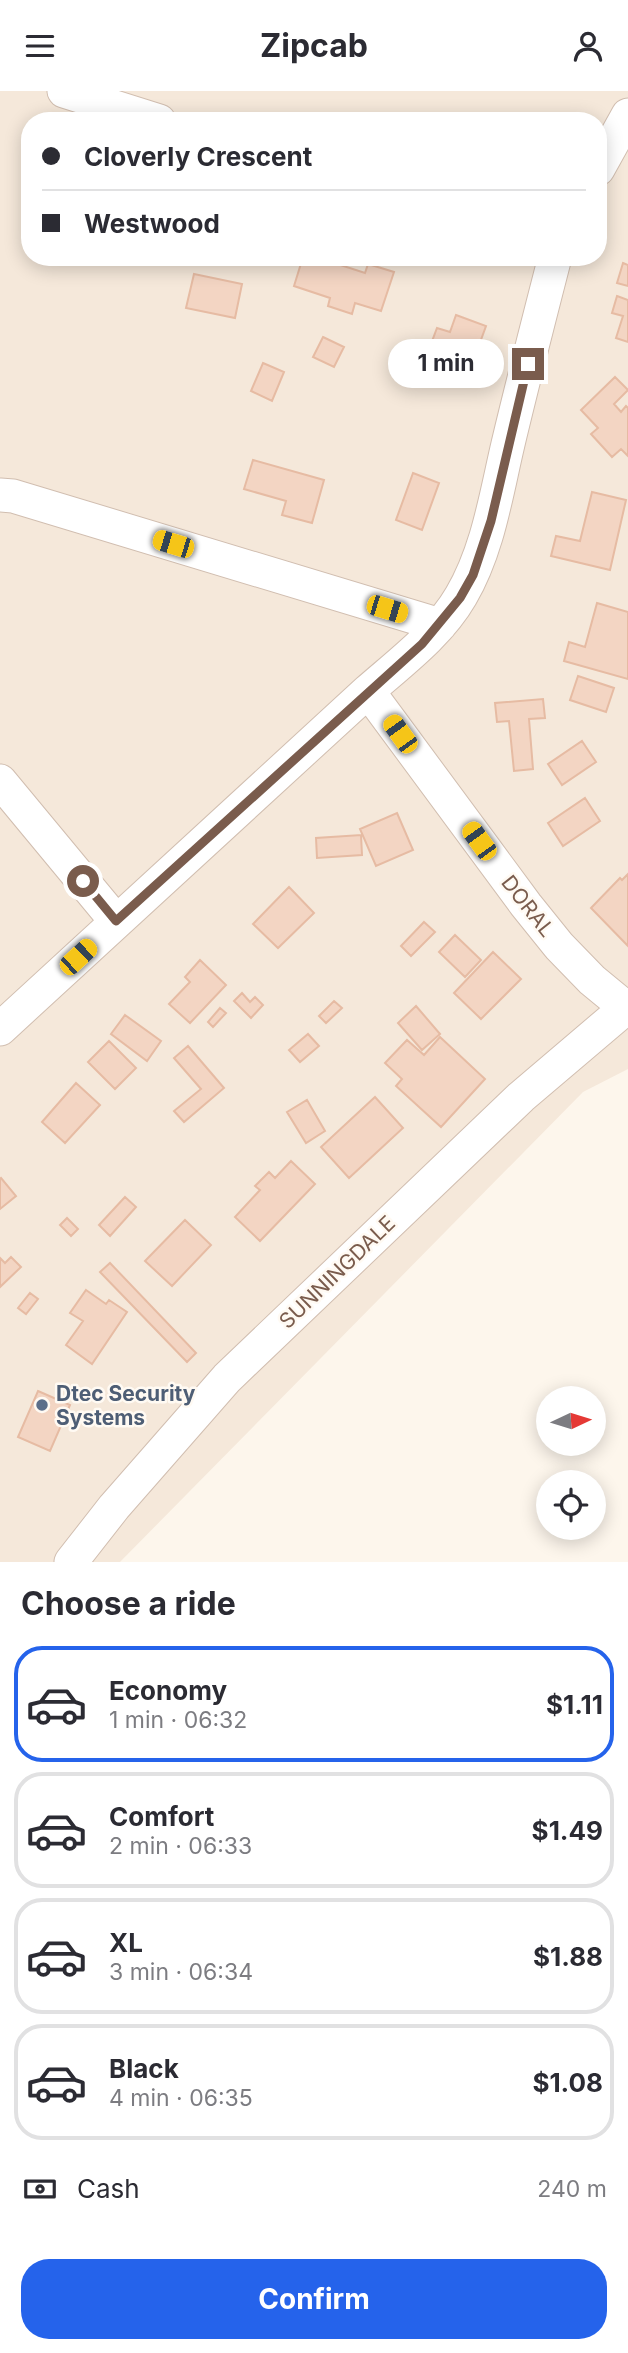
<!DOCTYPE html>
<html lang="en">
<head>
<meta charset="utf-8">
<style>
	:root { --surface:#fff; --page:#f7f7f7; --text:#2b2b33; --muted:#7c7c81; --line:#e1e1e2; --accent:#2563eb }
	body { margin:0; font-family:Inter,sans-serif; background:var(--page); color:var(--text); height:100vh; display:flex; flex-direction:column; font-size:26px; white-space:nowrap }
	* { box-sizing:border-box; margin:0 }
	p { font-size:23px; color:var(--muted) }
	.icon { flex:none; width:38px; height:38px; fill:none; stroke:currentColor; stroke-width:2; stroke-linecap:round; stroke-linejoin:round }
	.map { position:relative; height:1471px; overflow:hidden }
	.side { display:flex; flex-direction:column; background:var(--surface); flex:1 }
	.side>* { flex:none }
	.banner { position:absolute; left:21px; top:21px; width:586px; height:154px; border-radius:28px; box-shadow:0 4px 18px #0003; display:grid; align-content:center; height:154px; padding:0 21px; background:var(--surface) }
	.needle { width:46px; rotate:86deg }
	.buttons { position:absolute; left:536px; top:1295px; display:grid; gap:14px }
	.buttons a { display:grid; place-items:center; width:70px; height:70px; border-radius:50%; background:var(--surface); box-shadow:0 4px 18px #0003; font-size:35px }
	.end { position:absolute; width:32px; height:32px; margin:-16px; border:9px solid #7a5c4d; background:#fff; box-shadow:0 0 0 4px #fff }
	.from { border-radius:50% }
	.bubble { position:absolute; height:49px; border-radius:24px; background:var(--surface); box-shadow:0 4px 18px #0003; font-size:23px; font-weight:700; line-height:49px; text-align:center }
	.car { position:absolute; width:21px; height:42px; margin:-21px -10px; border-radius:9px; box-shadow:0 0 5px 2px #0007; background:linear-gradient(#f5c518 24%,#345 0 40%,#f5c518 0 76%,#345 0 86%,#f5c518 0) }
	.banner b { display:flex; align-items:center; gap:24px; height:66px; font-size:26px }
	.banner b+b { border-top:2px solid var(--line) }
	.banner i { width:18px; height:18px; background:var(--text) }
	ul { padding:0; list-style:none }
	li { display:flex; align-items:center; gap:21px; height:116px; margin:0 14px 10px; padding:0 7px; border:4px solid var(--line); border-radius:28px }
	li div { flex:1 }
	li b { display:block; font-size:26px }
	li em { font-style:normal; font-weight:700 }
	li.current { border-color:var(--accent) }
	li>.icon { width:63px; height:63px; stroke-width:1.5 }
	h2 { padding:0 21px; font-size:32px; line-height:84px }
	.pay { display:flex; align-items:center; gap:18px; height:77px; padding:0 21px; font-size:26px }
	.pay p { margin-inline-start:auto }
	.cta { display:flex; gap:14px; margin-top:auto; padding:14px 21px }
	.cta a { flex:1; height:80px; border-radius:28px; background:var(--accent); color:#fff; font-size:28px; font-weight:700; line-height:80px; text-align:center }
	header { display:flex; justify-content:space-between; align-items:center; height:91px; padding:0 21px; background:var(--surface); font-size:32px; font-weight:700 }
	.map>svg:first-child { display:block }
	.residential { fill:#f5e8da; fill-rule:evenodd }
	.building { fill:#f3d5c3; stroke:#e6bba3; stroke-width:2 }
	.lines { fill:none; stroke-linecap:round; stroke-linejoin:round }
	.minor-casing { stroke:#d1beb0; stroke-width:35 }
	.minor { stroke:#fff; stroke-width:33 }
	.route { stroke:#7a5c4d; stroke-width:9 }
	.service-dot { fill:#5c6f8a; stroke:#fffaf3; stroke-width:2.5 }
	.labels { text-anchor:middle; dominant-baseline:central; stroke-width:5; stroke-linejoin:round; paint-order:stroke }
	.street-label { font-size:21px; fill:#7a5c4d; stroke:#fffaf3 }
	.service-label { font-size:21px; font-weight:bold; fill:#4e5e75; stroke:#fffaf3; text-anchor:start }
</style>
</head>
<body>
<header><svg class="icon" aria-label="menu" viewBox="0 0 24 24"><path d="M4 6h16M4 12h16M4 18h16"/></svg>Zipcab<svg class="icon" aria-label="person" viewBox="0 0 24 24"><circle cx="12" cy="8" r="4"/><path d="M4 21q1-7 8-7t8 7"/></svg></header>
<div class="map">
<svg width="628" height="1471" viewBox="0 0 628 1471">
	<rect width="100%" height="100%" fill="#fdf6ec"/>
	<path class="residential" d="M0 0H628V978L583 1001 120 1471H0ZM30 30H598V166H30Z"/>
	<path class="building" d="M303 166H316L365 182 368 173 394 181 381 220 355 212 352 223 328 215 330 207 294 195Z
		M623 172 628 174V195L617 192Z
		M194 183 242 193 235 227 186 217Z
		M617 205 628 209V251L616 247 623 225 612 222Z
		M456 224 486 235 467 287 437 276 444 258 431 253 437 237 450 241Z
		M323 246 344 256 334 276 313 266Z
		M263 272 284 281 272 310 251 300Z
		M615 286 628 299 614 313 621 321 626 315 628 317V365L621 358 612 366 591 343 598 337 581 319Z
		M253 369 324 389 312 432 282 424 286 410 244 398Z
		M413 382 439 392 422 439 396 429Z
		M592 401 626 409 610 479 551 465 556 445 580 450Z
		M597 512 628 521V588L564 570 569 551 585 556Z
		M578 585 614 597 606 621 570 609Z
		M543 608 545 627 529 628 533 678 514 680 509 630 497 631 495 612Z
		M582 650 596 671 562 694 548 673Z
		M585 707 600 730 563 755 548 732Z
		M397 722 413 759 376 775 360 738Z
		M361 744 362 764 317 767 316 747Z
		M628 783V855L591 817 620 787 622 789Z
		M289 796 314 822 278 857 253 833Z
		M424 831 435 841 411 865 401 855Z
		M455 844 481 869 465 886 439 861Z
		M493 861 521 888 481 928 454 902Z
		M200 869 226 894 190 932 169 913 190 891 185 886Z
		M242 902 250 911 255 906 263 914 251 927 234 910Z
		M334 910 342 917 326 932 319 925Z
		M416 915 440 943 422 959 398 932Z
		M220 917 226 922 213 936 208 931Z
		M125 924 161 950 147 970 111 943Z
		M308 943 319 955 300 971 289 959Z
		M440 946 485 988 441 1036 396 995 402 988 385 972 407 949 424 964Z
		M109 950 136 977 115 998 88 971Z
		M188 955 224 997 184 1031 174 1020 201 998 174 967Z
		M76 992 100 1014 65 1052 42 1031Z
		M375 1006 403 1037 349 1087 321 1056Z
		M307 1009 325 1040 306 1052 287 1021Z
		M291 1070 315 1093 260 1150 235 1126 260 1099 255 1095 269 1081 275 1087Z
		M1 1087 16 1105 0 1118V1088Z
		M125 1106 136 1116 110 1145 99 1134Z
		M67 1127 78 1138 71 1145 60 1134Z
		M185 1129 211 1154 172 1195 145 1170Z
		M11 1166 21 1176 0 1196V1167L5 1172Z
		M110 1172 196 1262 187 1271 100 1181Z
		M86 1199 106 1213 109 1209 127 1221 92 1273 66 1254 83 1230 70 1222Z
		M30 1202 38 1208 26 1223 18 1217Z
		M38 1300 70 1314 50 1360 18 1346Z"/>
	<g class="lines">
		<g class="minor-casing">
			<path id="minor" d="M64 0 159 30
				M598 78 628 24
				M0 404 13 405 440 534
				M368 600 526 814 559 855 592 889 626 917
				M0 690 116 830
				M0 938 368 600C401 571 439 543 461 505 488 459 496 404 508 353 523 290 539 228 555 166
				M71 1471 114 1416 227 1287 521 1006 628 915"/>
		</g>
		<use href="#minor" class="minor"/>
	</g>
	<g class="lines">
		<path class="route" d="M83 790 116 830 422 553 460 507 473 484 491 430 528 273"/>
	</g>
	<circle class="service-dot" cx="42" cy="1314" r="7"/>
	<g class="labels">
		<g class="street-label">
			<text transform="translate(528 815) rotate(52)">DORAL</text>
			<text transform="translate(337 1181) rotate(-44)">SUNNINGDALE</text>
		</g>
		<g class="service-label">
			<text x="56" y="1302">Dtec Security<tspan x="56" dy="24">Systems</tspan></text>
		</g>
	</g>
</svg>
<div class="buttons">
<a><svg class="needle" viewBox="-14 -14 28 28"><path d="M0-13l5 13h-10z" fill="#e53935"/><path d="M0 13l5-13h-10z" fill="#7c7c81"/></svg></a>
<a><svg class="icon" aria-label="locate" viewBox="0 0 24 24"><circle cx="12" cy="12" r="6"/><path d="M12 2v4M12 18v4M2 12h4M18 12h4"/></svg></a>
</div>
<i class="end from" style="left:83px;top:790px"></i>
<i class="end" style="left:528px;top:273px"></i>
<div class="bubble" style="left:388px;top:248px;width:116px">1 min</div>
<i class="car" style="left:173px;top:453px;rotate:287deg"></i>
<i class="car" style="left:387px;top:518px;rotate:107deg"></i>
<i class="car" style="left:400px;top:643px;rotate:324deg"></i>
<i class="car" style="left:479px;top:750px;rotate:324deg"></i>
<i class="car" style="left:78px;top:866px;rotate:47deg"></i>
<div class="banner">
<b><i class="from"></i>Cloverly Crescent</b>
<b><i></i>Westwood</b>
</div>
</div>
<section class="side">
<h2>Choose a ride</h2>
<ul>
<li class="current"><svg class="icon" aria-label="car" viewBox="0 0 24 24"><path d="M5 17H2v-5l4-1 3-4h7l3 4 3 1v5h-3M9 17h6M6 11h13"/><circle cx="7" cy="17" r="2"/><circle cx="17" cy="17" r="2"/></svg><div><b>Economy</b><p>1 min · 06:32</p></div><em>$1.11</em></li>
<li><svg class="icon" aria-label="car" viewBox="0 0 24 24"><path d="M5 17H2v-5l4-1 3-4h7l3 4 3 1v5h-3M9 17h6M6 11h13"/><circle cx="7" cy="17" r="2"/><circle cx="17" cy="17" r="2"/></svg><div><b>Comfort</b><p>2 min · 06:33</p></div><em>$1.49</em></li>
<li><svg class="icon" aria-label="car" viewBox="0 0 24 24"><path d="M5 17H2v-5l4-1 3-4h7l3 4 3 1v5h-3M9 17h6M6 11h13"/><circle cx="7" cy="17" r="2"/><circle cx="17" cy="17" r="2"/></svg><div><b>XL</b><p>3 min · 06:34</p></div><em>$1.88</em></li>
<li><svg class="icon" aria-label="car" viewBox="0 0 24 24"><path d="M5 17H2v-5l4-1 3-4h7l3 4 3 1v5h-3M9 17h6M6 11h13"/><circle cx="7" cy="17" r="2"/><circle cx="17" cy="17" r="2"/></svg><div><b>Black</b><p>4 min · 06:35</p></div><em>$1.08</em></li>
</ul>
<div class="pay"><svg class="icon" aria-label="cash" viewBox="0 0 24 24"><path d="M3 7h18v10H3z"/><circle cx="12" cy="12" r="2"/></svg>Cash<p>240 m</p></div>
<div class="cta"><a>Confirm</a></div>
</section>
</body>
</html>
